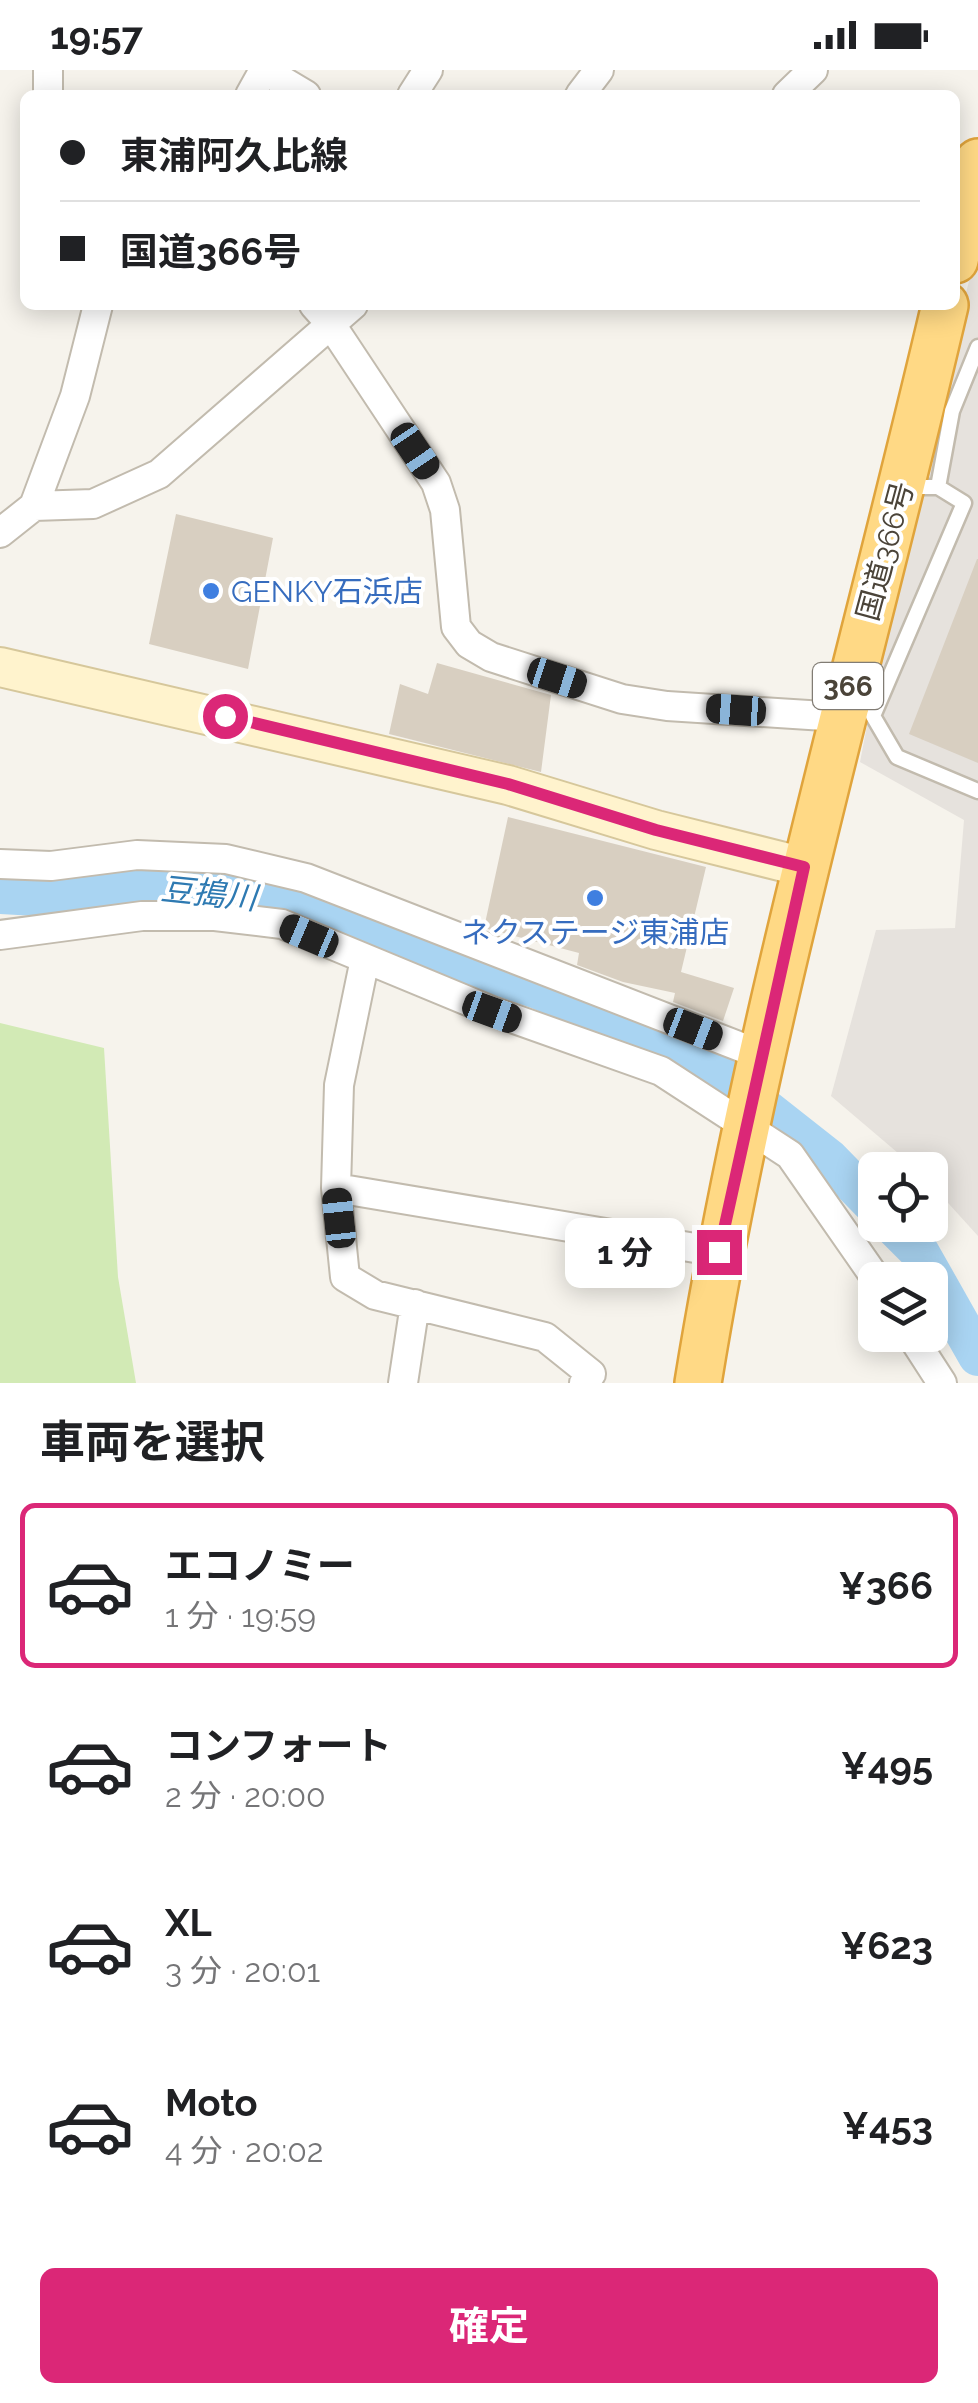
<!DOCTYPE html>
<html lang="ja">
<head>
<meta charset="utf-8">
<style>
	:root { --surface:#fff; --page:#f6f6f6; --text:#202124; --muted:#757577; --line:#e0e0e0; --accent:#db2777 }
	body { margin:0; font-family:Raleway,"Noto Sans JP",sans-serif; background:var(--page); color:var(--text); height:100vh; display:flex; flex-direction:column; font-size:38px; white-space:nowrap }
	* { box-sizing:border-box; margin:0 }
	p { font-size:32px; color:var(--muted) }
	.icon { flex:none; width:55px; height:55px; fill:none; stroke:currentColor; stroke-width:2; stroke-linecap:round; stroke-linejoin:round }
	.map { position:relative; height:1313px; overflow:hidden }
	.panel { display:flex; flex-direction:column; background:var(--surface); flex:1 }
	.panel>* { flex:none }
	.banner { position:absolute; left:20px; top:20px; width:940px; height:220px; border-radius:15px; box-shadow:0 5px 25px #0003; display:grid; align-content:center; height:220px; padding:0 40px; background:var(--surface) }
	.tools { position:absolute; left:858px; top:1082px; display:grid; gap:20px }
	.tools a { display:grid; place-items:center; width:90px; height:90px; border-radius:15px; background:var(--surface); box-shadow:0 5px 25px #0003; font-size:50px }
	.end { position:absolute; width:45px; height:45px; margin:-22px; border:12px solid #db2777; background:#fff; box-shadow:0 0 0 5px #fff }
	.from { border-radius:50% }
	.bubble { position:absolute; height:70px; border-radius:15px; background:var(--surface); box-shadow:0 5px 25px #0003; font-size:32px; font-weight:700; line-height:70px; text-align:center }
	.car { position:absolute; width:30px; height:60px; margin:-30px -15px; border-radius:12px; box-shadow:0 0 8px 2px #0007; background:linear-gradient(#222 24%,#8ab4d8 0 40%,#222 0 76%,#8ab4d8 0 86%,#222 0) }
	.banner b { display:flex; align-items:center; gap:35px; height:95px; font-size:38px }
	.banner b+b { border-top:2px solid var(--line) }
	.banner i { width:25px; height:25px; background:var(--text) }
	ul { padding:0; list-style:none }
	li { display:flex; align-items:center; gap:30px; height:165px; margin:0 20px 15px; padding:0 20px; border:5px solid transparent; border-radius:15px }
	li div { flex:1 }
	li b { display:block; font-size:38px }
	li em { font-style:normal; font-weight:700 }
	li.current { border-color:var(--accent) }
	li>.icon { width:90px; height:90px; stroke-width:1.5 }
	h2 { padding:0 40px; font-size:45px; line-height:120px }
	.action { display:flex; gap:20px; margin-top:auto; padding:20px 40px }
	.action a { flex:1; height:115px; border-radius:15px; background:var(--accent); color:#fff; font-size:40px; font-weight:700; line-height:115px; text-align:center }
	.status { display:flex; justify-content:space-between; align-items:center; height:70px; padding:0 50px; background:var(--surface); direction:ltr }
	.status svg { height:28px; fill:currentColor }
	.map>svg:first-child { display:block }
	.industrial { fill:#e6e2dd }
	.green { fill:#d2eab5 }
	.lines { fill:none; stroke-linecap:round; stroke-linejoin:round }
	.river { stroke:#a9d4f2; stroke-width:40 }
	.building { fill:#d8cfc1 }
	.service-casing { stroke:#c2bbae; stroke-width:19 }
	.minor-casing { stroke:#c2bbae; stroke-width:32 }
	.secondary-casing { stroke:#d6c79b; stroke-width:42 }
	.trunk-casing { stroke:#e0a43c; stroke-width:50 }
	.service { stroke:#fff; stroke-width:14 }
	.minor { stroke:#fff; stroke-width:28 }
	.secondary { stroke:#fff3cd; stroke-width:38 }
	.trunk { stroke:#ffd985; stroke-width:45 }
	.route { stroke:#db2777; stroke-width:12 }
	.shop-dot { fill:#3f7fe0; stroke:#fff; stroke-width:4 }
	.labels { text-anchor:middle; dominant-baseline:central; stroke-width:8; stroke-linejoin:round; paint-order:stroke }
	.shield { fill:#fff; stroke:#817c74; stroke-width:2.5 }
	.shield-label { font-size:28px; font-weight:bold; fill:#4b4439 }
	.street-label { font-size:30px; fill:#4b4439; stroke:#fff }
	.shop-label { font-size:30px; fill:#366cbe; stroke:#fff; text-anchor:start }
	.water-label { font-size:32px; font-style:italic; fill:#2e7ab2; stroke:#fff }
</style>
</head>
<body>
<div class="status"><b>19:57</b><svg viewBox="0 0 49 12"><path d="M0 12V9h3v3zM5 12V6h3v6zM10 12V3h3v9zM15 12V0h3v12zM26 1h20v11H26zM47 4h2v5h-2z"/></svg></div>
<div class="map">
<svg width="978" height="1313" viewBox="0 0 978 1313">
	<rect width="100%" height="100%" fill="#f6f3ec"/>
	<path class="industrial" d="M978 176V1166L930 1113V1100H918L831 1026 876 860 955 858 964 750 860 692 902 474Z"/>
	<path class="green" d="M0 953 104 978 118 1207 136 1313H0Z"/>
	<g class="lines">
		<path class="river" d="M0 824 37 826 126 815 259 824 538 919 712 997 829 1089 875 1136
			M893 1155 918 1180 978 1286"/>
	</g>
	<path class="building" d="M176 444 273 468 248 599 149 574Z
		M977 489H978V693L909 664Z
		M437 593 551 625 541 702 389 664 400 614 428 624Z
		M508 747 706 797 681 902 734 918 723 951 673 932 675 923 623 912 577 895 579 883 484 858Z"/>
	<g class="lines">
		<g class="service-casing">
			<path id="service" d="M908 417H938L964 433 873 646 897 687 978 721
				M938 417 952 341 978 277"/>
		</g>
		<g class="minor-casing">
			<path id="minor" d="M264 0 306 25
				M48 25V0
				M250 25 264 0
				M412 25 428 0
				M580 25 599 0
				M787 25 813 0
				M314 235 330 253 436 413 445 440 456 557 469 574 491 587 622 629 667 636 840 647
				M34 436 93 434 159 404 353 235
				M0 463 34 436 75 326 98 235
				M0 794 51 796 137 785 226 789 306 808 764 986
				M0 865 142 846H215L282 854 492 941 661 1001 790 1085 877 1210
				M336 1118 339 1015 365 889
				M911 1265 942 1313
				M403 1313 415 1234
				M584 1313 591 1304 545 1267 375 1225 345 1207 336 1118 719 1182"/>
		</g>
		<g class="secondary-casing">
			<path id="secondary" d="M0 597 508 715 656 760 804 797"/>
		</g>
		<g class="trunk-casing">
			<path id="trunk" d="M955 190 978 92
				M698 1313C757 948 861 594 945 235"/>
		</g>
		<use href="#service" class="service"/>
		<use href="#minor" class="minor"/>
		<use href="#secondary" class="secondary"/>
		<use href="#trunk" class="trunk"/>
	</g>
	<g class="lines">
		<path class="route" d="M225 646 508 714 656 760 804 797 719 1182"/>
	</g>
	<g class="shop-dot">
		<circle cx="211" cy="521" r="10"/>
		<circle cx="595" cy="828" r="10"/>
	</g>
	<g class="labels">
		<rect class="shield" x="813" y="593" width="70" height="46" rx="8"/>
		<g class="shield-label">
			<text x="848" y="616">366</text>
		</g>
		<g class="street-label">
			<text transform="translate(885 481) rotate(-75)">国道366号</text>
		</g>
		<g class="shop-label">
			<text x="231" y="521">GENKY石浜店</text>
			<text x="595" y="862" text-anchor="middle">ネクステージ東浦店</text>
		</g>
		<g class="water-label">
			<text transform="translate(209 823) rotate(6)">豆搗川</text>
		</g>
	</g>
</svg>
<div class="tools">
<a><svg class="icon" aria-label="locate" viewBox="0 0 24 24"><circle cx="12" cy="12" r="6"/><path d="M12 2v4M12 18v4M2 12h4M18 12h4"/></svg></a>
<a><svg class="icon" aria-label="layers" viewBox="0 0 24 24"><path d="M12 4l9 5-9 5-9-5zM3 14l9 5 9-5"/></svg></a>
</div>
<i class="end from" style="left:225px;top:646px"></i>
<i class="end" style="left:719px;top:1182px"></i>
<div class="bubble" style="left:565px;top:1148px;width:120px">1 分</div>
<i class="car" style="left:415px;top:381px;rotate:146deg"></i>
<i class="car" style="left:557px;top:608px;rotate:108deg"></i>
<i class="car" style="left:736px;top:640px;rotate:274deg"></i>
<i class="car" style="left:309px;top:866px;rotate:293deg"></i>
<i class="car" style="left:492px;top:942px;rotate:110deg"></i>
<i class="car" style="left:693px;top:959px;rotate:111deg"></i>
<i class="car" style="left:339px;top:1148px;rotate:354deg"></i>
<div class="banner">
<b><i class="from"></i>東浦阿久比線</b>
<b><i></i>国道366号</b>
</div>
</div>
<section class="panel">
<h2>車両を選択</h2>
<ul>
<li class="current"><svg class="icon" aria-label="car" viewBox="0 0 24 24"><path d="M5 17H2v-5l4-1 3-4h7l3 4 3 1v5h-3M9 17h6M6 11h13"/><circle cx="7" cy="17" r="2"/><circle cx="17" cy="17" r="2"/></svg><div><b>エコノミー</b><p>1 分 · 19:59</p></div><em>¥366</em></li>
<li><svg class="icon" aria-label="car" viewBox="0 0 24 24"><path d="M5 17H2v-5l4-1 3-4h7l3 4 3 1v5h-3M9 17h6M6 11h13"/><circle cx="7" cy="17" r="2"/><circle cx="17" cy="17" r="2"/></svg><div><b>コンフォート</b><p>2 分 · 20:00</p></div><em>¥495</em></li>
<li><svg class="icon" aria-label="car" viewBox="0 0 24 24"><path d="M5 17H2v-5l4-1 3-4h7l3 4 3 1v5h-3M9 17h6M6 11h13"/><circle cx="7" cy="17" r="2"/><circle cx="17" cy="17" r="2"/></svg><div><b>XL</b><p>3 分 · 20:01</p></div><em>¥623</em></li>
<li><svg class="icon" aria-label="car" viewBox="0 0 24 24"><path d="M5 17H2v-5l4-1 3-4h7l3 4 3 1v5h-3M9 17h6M6 11h13"/><circle cx="7" cy="17" r="2"/><circle cx="17" cy="17" r="2"/></svg><div><b>Moto</b><p>4 分 · 20:02</p></div><em>¥453</em></li>
</ul>
<div class="action"><a>確定</a></div>
</section>
</body>
</html>
